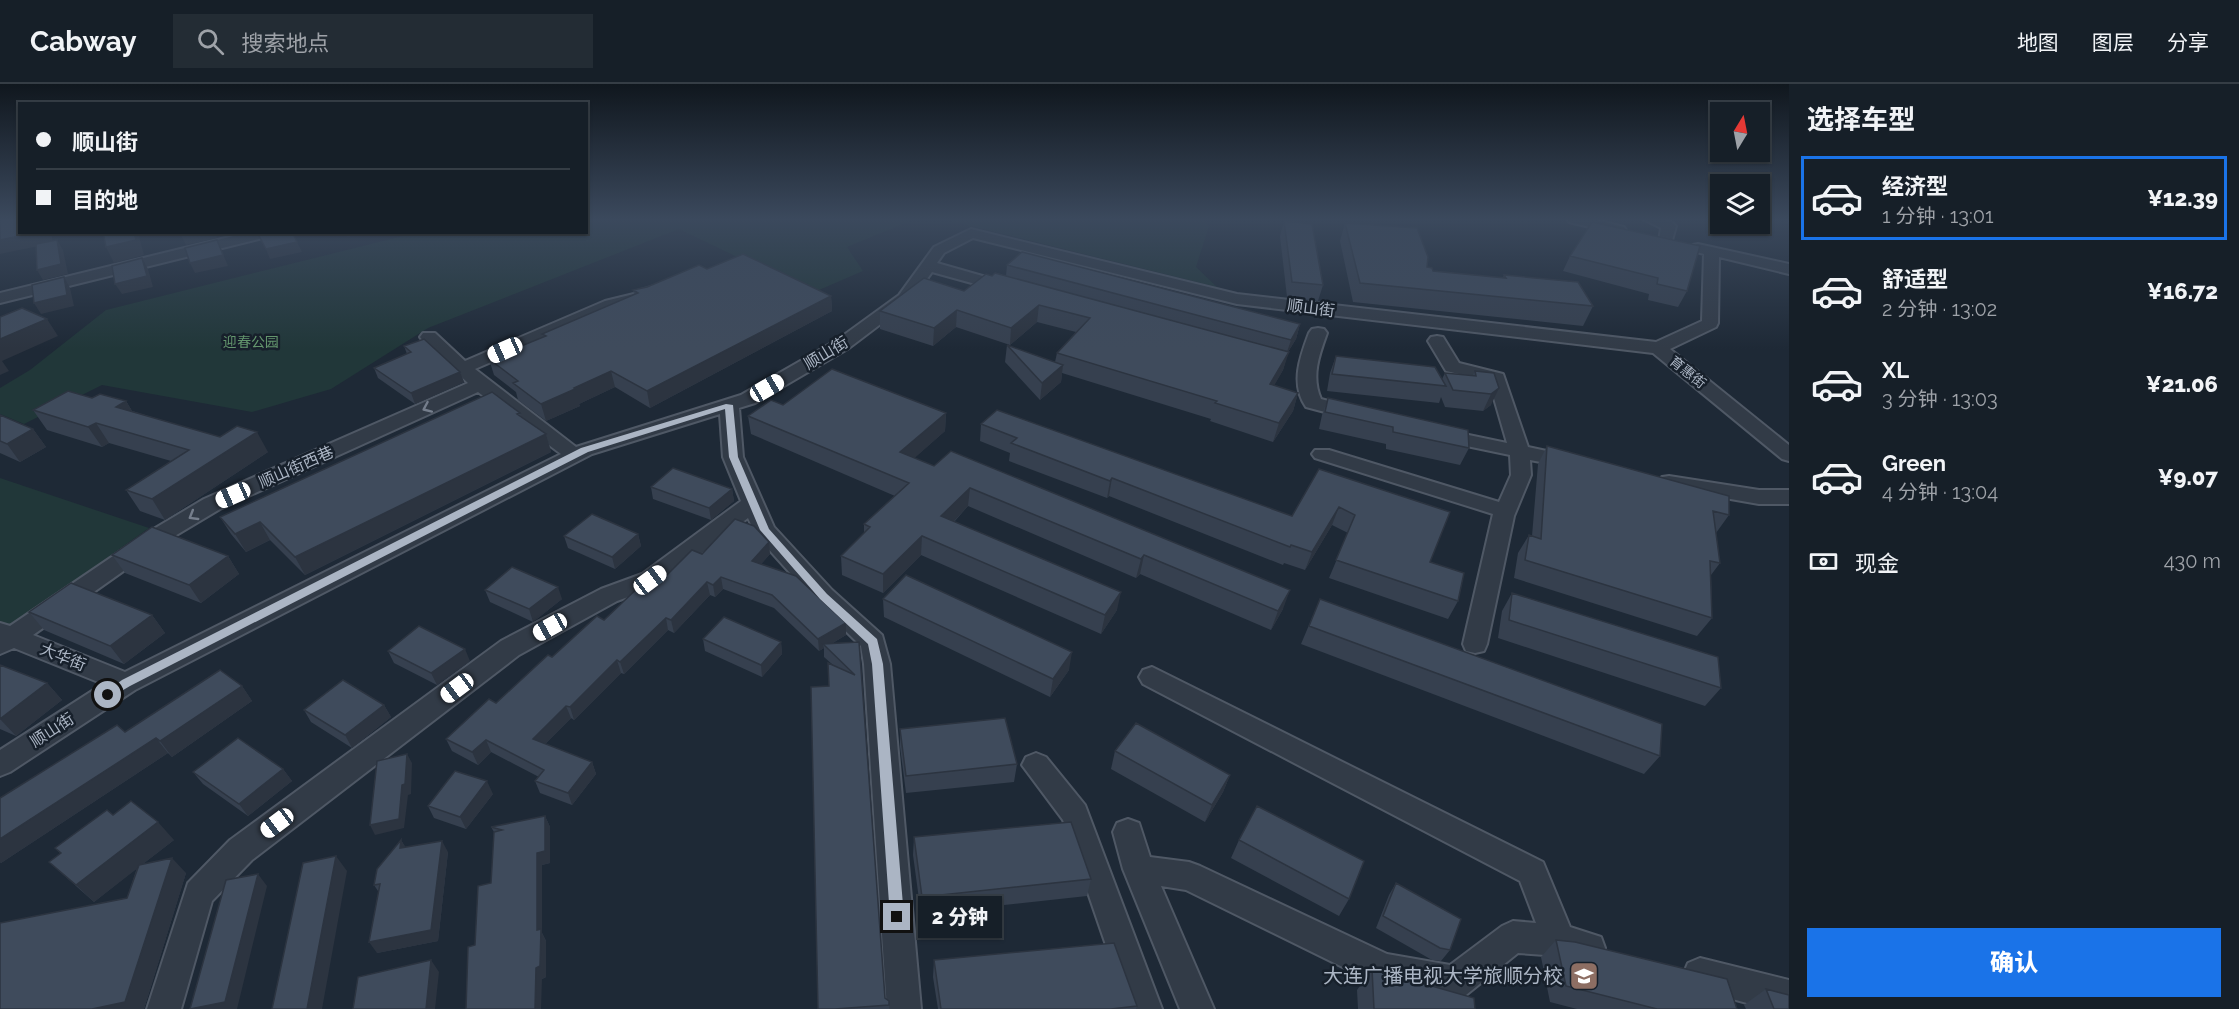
<!DOCTYPE html>
<html lang="zh">
<head>
<meta charset="utf-8">
<style>
	:root { --surface:#161f28; --page:#232c34; --text:#f1f3f6; --muted:#9ea2a8; --line:#353d45; --accent:#1a73e8 }
	body { margin:0; font-family:Raleway,"Noto Sans SC",sans-serif; background:var(--page); color:var(--text); height:100vh; display:flex; flex-direction:column; font-size:22px; white-space:nowrap }
	* { box-sizing:border-box; margin:0 }
	p { font-size:20px; color:var(--muted) }
	.icon { flex:none; width:33px; height:33px; fill:none; stroke:currentColor; stroke-width:2; stroke-linecap:round; stroke-linejoin:round }
	.map { position:relative; flex:1; overflow:hidden }
	.sheet { display:flex; flex-direction:column; background:var(--surface); width:450px }
	.sheet>* { flex:none }
	.top-card { position:absolute; left:18px; top:18px; width:570px; height:132px; border-radius:0px; box-shadow:0 2px 4px #0004,0 0 0 2px var(--line); display:grid; align-content:center; height:132px; padding:0 18px; background:var(--surface) }
	.needle { width:39px; rotate:10deg }
	.tools { position:absolute; left:1710px; top:18px; display:grid; gap:12px }
	.tools a { display:grid; place-items:center; width:60px; height:60px; border-radius:0px; background:var(--surface); box-shadow:0 2px 4px #0004,0 0 0 2px var(--line); font-size:30px }
	.end { position:absolute; width:27px; height:27px; margin:-14px; border:8px solid #abb5c4; background:#111; box-shadow:0 0 0 3px #111 }
	.from { border-radius:50% }
	.bubble { position:absolute; height:42px; border-radius:0px; background:var(--surface); box-shadow:0 2px 4px #0004,0 0 0 2px var(--line); font-size:20px; font-weight:800; line-height:42px; text-align:center }
	.car { position:absolute; width:18px; height:36px; margin:-18px -9px; border-radius:8px; box-shadow:0 0 4px 2px #0007; background:linear-gradient(#fff 24%,#345 0 40%,#fff 0 76%,#345 0 86%,#fff 0) }
	.top-card b { display:flex; align-items:center; gap:21px; height:57px; font-size:22px }
	.top-card b+b { border-top:2px solid var(--line) }
	.top-card i { width:15px; height:15px; background:var(--text) }
	ul { padding:0; list-style:none }
	li { display:flex; align-items:center; gap:18px; height:84px; margin:0 12px 9px; padding:0 6px; border:3px solid transparent; border-radius:0px }
	li div { flex:1 }
	li b { display:block; font-size:22px }
	li em { font-style:normal; font-weight:800 }
	li.selected { border-color:var(--accent) }
	li>.icon { width:54px; height:54px; stroke-width:1.5 }
	h2 { padding:0 18px; font-size:27px; line-height:72px }
	.pay { display:flex; align-items:center; gap:15px; height:66px; padding:0 18px; font-size:22px }
	.pay p { margin-inline-start:auto }
	.action { display:flex; gap:12px; margin-top:auto; padding:12px 18px }
	.action a { flex:1; height:69px; border-radius:0px; background:var(--accent); color:#fff; font-size:24px; font-weight:800; line-height:69px; text-align:center }
	header { display:flex; align-items:center; gap:36px; box-sizing:border-box; height:84px; padding:0 30px; background:var(--surface); border-bottom:2px solid var(--line) }
	header strong { font-size:28px }
	nav { display:flex; gap:33px; margin-inline-start:auto; font-size:21px }
	.search { width:420px; height:54px; background:var(--page); display:flex; align-items:center; gap:15px; box-sizing:border-box; padding:0 21px; border-radius:0px; color:var(--muted); font-size:22px }
	main { display:flex; flex:1; min-height:0 }
	.map>svg:first-child { display:block }
	.green { fill:#213739 }
	.lines { fill:none; stroke-linecap:round; stroke-linejoin:round }
	.minor-casing { stroke:#4f5865; stroke-width:4 }
	.minor { fill:#323b47; fill-rule:evenodd }
	.wall { fill:#36404f }
	.shaded-wall { fill:#2c3440 }
	.building { fill:#3f4b5c; stroke:#2c3440; stroke-width:1.5 }
	.oneway { stroke:#757e8c }
	.route { fill:#abb5c4 }
	.labels { text-anchor:middle; dominant-baseline:central; stroke-width:5; stroke-linejoin:round; paint-order:stroke }
	.far-park-label { font-size:14px; fill:#63956d; stroke:#17202b }
	.far-street-label { font-size:14px; fill:#abb5c4; stroke:#17202b }
	.street-label { font-size:16px; fill:#abb5c4; stroke:#17202b }
	.near-poi-label { font-size:20px; fill:#abb5c4; stroke:#17202b; text-anchor:end }
</style>
</head>
<body>
<header>
<strong>Cabway</strong>
<div class="search"><svg class="icon" aria-label="search" viewBox="0 0 24 24"><circle cx="10" cy="10" r="6"/><path d="M15 15l6 6"/></svg>搜索地点</div>
<nav><a>地图</a><a>图层</a><a>分享</a></nav>
</header>
<main>
<div class="map">
<svg width="1789" height="925" viewBox="0 0 1789 925">
	<rect width="100%" height="100%" fill="#1e2936"/>
	<path class="green" d="M587 135H915L847 163 863 187 812 209 679 145 428 244 331 305 252 328 102 301 24 340 0 330V304L30 286 106 226 415 149 586 148Z
		M943 135H1202L1209 142 1196 183 1217 203Z
		M0 394 149 444 9 544 0 540Z"/>
	<g class="lines">
		<g class="minor-casing">
			<path id="minor" d="M1567 135H1592L1624 143 1626 146 1619 150 1569 138Z
				M1643 135C1655 135 1668 133 1676 142L1671 160H1661L1659 157 1661 144Z
				M971 145 1237 210 1656 258 1702 237 1704 170 1693 167 1691 164 1693 161 1698 160 1789 180V190L1719 173 1718 239 1716 243 1670 265 1789 361V377L1782 375 1653 269 1237 220 973 154 944 169 937 179 1014 201 1016 204 1014 207 1008 209 932 188 911 217 849 264 755 319 739 324 743 373 774 443 832 506 882 551 890 580 921 925H887L864 580 861 562 816 518 756 451 748 434 658 502 617 517 519 571 252 776 212 817 181 925H147L188 799 230 756 501 557 601 505 642 490 741 417 723 373 720 330 592 370 135 606 10 688 0 692V666L103 600 14 564 0 570V539L10 542 147 449 204 415 468 299 423 257 420 253 423 249H435L465 277 605 217 642 208 648 210 650 213 648 216 616 224 475 285 576 363 741 311 837 256 899 211 934 163ZM478 308 561 370 125 588 33 551 163 459 220 425Z
				M250 148H277L275 151 0 219V209Z
				M1318 244 1324 245 1327 249C1319 271 1311 293 1321 315L1362 326 1365 330 1362 334 1355 336 1306 323C1290 300 1300 273 1309 249L1312 245Z
				M1437 252 1443 253 1459 279 1503 290 1528 363 1579 374 1582 378 1579 382 1572 384 1530 376 1531 391 1514 432 1487 560 1484 567 1475 569 1466 567 1463 560 1493 430 1315 374 1312 370 1315 366H1329L1499 418 1511 391 1510 371 1433 355 1430 351 1433 347 1440 345 1507 359 1489 297 1446 287 1428 257 1431 253Z
				M1669 392 1759 406H1789V420H1759L1662 403 1659 398 1662 393Z
				M1152 583 1543 778 1570 843 1601 853 1605 864 1601 875 1589 880 1559 872 1518 869 1466 911 1454 916 1385 902 1373 898 1186 806 1161 802 1214 925H1180L1123 785 1113 748 1117 739 1128 735 1139 739 1150 773 1189 778 1200 782 1387 870 1450 881 1502 842 1513 837 1536 839 1520 797 1143 600 1139 593 1143 586Z
				M1036 669 1046 673 1085 721 1162 925H1128L1063 736 1022 681 1026 673Z
				M1700 874 1789 896V925H1769L1688 903 1683 891 1688 879Z"/>
		</g>
		<use href="#minor" class="minor"/>
	</g>
	<path class="wall" d="M1284 137 1323 201 1318 217 1287 213 1280 152Z
		M1592 138 1687 207 1678 223 1648 216 1649 210 1563 187 1570 172Z
		M1345 139 1433 187 1503 194 1504 191 1593 222 1583 242 1353 218 1340 157Z
		M1007 181 1300 240 1296 255 1288 268 1283 286 1274 301 1298 309 1293 327 1273 358 1210 337 1211 335 1062 289 1061 298 1040 316 1005 278 1007 261 1055 278 1057 269 1076 248 1037 238 1010 261 956 243 933 262 880 245V227L964 207 992 192H1006Z
		M707 185 831 212 832 227 650 324 615 303 579 320 580 322 546 337 518 316 516 308 494 291 489 275 543 253 542 250 634 211 633 206Z
		M404 262 460 288 464 298 415 320 378 294 374 284 407 270Z
		M1336 272 1442 295 1445 289 1473 291 1475 287 1494 289 1491 321 1483 327 1445 323 1441 313 1439 319 1327 307 1330 289Z
		M92 314 126 317 132 327 268 368 165 436 140 427 126 406 171 377 109 359 102 363 47 346 33 326Z
		M1328 314 1469 364 1460 381 1386 365V360L1319 345 1322 331Z
		M783 321 946 329 945 347 914 374 1283 525 1271 546 1140 490 1136 494 968 422 954 438 1117 526 1101 550 921 471 883 509 842 491 841 472 864 449V440L895 412 751 350 748 332Z
		M520 329 521 333 546 350 551 368 305 491 270 456 246 468 231 450 220 433Z
		M0 331 33 345 46 363 20 378 0 369Z
		M981 340 1292 432 1319 385 1430 478 1458 517 1448 535 1329 494 1348 449 1332 441 1305 486 1284 479 1283 481 1109 412 1107 414 1009 377 1010 369 980 357Z
		M1547 362 1729 431 1716 449 1720 479 1711 491 1712 534 1697 552 1514 494 1518 469 1529 451 1532 452 1538 380Z
		M651 403 732 405 734 417 711 436 653 415Z
		M638 450 641 462 615 485 568 464 564 452Z
		M702 470H770L761 480 846 551 831 560 859 558 885 914 889 917V925H818L829 602 833 581 824 573V564L819 567 774 524 723 505 715 513 710 511 674 549 668 546 624 590 621 589 574 636 571 634 545 660 592 678 596 690 572 721 540 709 535 697 539 693 491 668 478 681 452 667 446 655 496 619 552 573 604 536 657 501Z
		M112 471 228 472 239 490 201 519 125 489Z
		M485 506 562 515 533 538 490 518Z
		M1512 509 1721 604 1705 622 1498 554 1502 527Z
		M883 515 1069 586 1050 613 884 533Z
		M1320 515 1660 672 1644 690 1301 560Z
		M29 528 152 531 165 549 124 580 44 546Z
		M703 555 781 558 782 570 762 593 705 567Z
		M388 567 470 577 437 601 394 579Z
		M0 581 47 599 62 616 16 652 0 645Z
		M242 602 252 617 172 673 168 669 1 779 0 778V714L125 648Z
		M384 621 391 633 352 664 311 638 304 626Z
		M900 645 1017 680 1014 698 906 709 900 663Z
		M1115 667 1230 691 1223 708 1205 738 1111 685Z
		M283 685 292 697 248 732 203 700 193 688Z
		M493 710 466 745 434 734 428 722Z
		M545 732 550 743V779L542 781V849L546 857V893L542 895 491 799 494 748 491 743Z
		M914 753 1091 795 1087 812 921 830 913 771Z
		M174 756 144 779 186 789 144 925H0L127 814 137 784 94 818 49 778 61 770 55 764Z
		M401 756 405 763 448 768 438 857 377 869 378 807 374 801Z
		M1239 756 1349 815 1339 832 1231 774Z
		M1396 799 1450 866 1441 877 1432 876 1376 844 1389 811Z
		M1556 856 1737 925H1577L1550 918 1541 873Z
		M934 876 1137 922 1136 925H938L933 893Z
		M1372 885 1475 925H1358L1357 906Z
		M1766 905 1789 925H1746L1744 921Z"/>
	<path class="shaded-wall" d="M38 148H51L53 159 0 170V156Z
		M134 148H137L139 152 144 171 114 179 106 163Z
		M192 148H225L216 150 217 154 186 161 181 151Z
		M345 148H367L347 153Z
		M57 156 63 166 68 190 43 196 37 186Z
		M217 156 228 182 195 189 190 179Z
		M297 158 302 168 270 175 266 165Z
		M142 174 148 185 153 203 122 210 115 200Z
		M64 193 70 204 74 222 41 230 34 219Z
		M831 212 832 227 650 324 647 307Z
		M1039 221 1037 238 1010 261 1011 244Z
		M957 226 956 243 933 262 934 244Z
		M47 235 58 252 2 277 9 287 0 291V255Z
		M1300 240 1296 255 1286 271 1291 256Z
		M1289 268 1283 286 1265 318 1270 300Z
		M1063 281 1061 298 1040 316 1042 299Z
		M611 287 615 303 579 320 580 322 546 337 541 320Z
		M460 288 464 298 415 320 411 309Z
		M1499 304 1491 321 1483 327 1491 310Z
		M1298 309 1293 327 1273 358 1279 339Z
		M126 317 138 337 116 323Z
		M946 329 945 347 900 387V368Z
		M96 339 109 359 102 363 88 343Z
		M33 345 46 363 20 378 7 360Z
		M257 348 268 368 165 436 152 415Z
		M546 350 551 368 305 491 295 473Z
		M1112 394 1109 412 1107 414 1110 397Z
		M970 404 968 422 941 451V432Z
		M732 405 734 417 711 436 709 424Z
		M1339 423 1332 441 1305 486 1312 468Z
		M260 438 270 456 246 468 235 450Z
		M638 450 641 462 615 485 612 473Z
		M922 452 921 471 883 509V490Z
		M769 458 770 470 753 489 752 477Z
		M1144 471 1140 490 1136 494 1141 475Z
		M228 472 239 490 201 519 189 501Z
		M721 493 723 505 715 513 713 501Z
		M707 498 710 511 674 549 671 536Z
		M558 503 562 515 533 538 529 525Z
		M1290 506 1283 525 1271 546 1278 527Z
		M1121 508 1117 526 1101 550 1105 531Z
		M152 531 165 549 124 580 110 562Z
		M666 534 668 546 624 590 620 578Z
		M846 539V551L826 563 823 560 824 564 819 567 818 555Z
		M781 558 782 570 762 593 761 581Z
		M465 565 470 577 437 601 431 589Z
		M1072 568 1069 586 1050 613 1053 595Z
		M617 576 621 589 574 636 570 623Z
		M47 599 62 616 16 652 0 635Z
		M242 602 252 617 172 673 160 657Z
		M384 621 391 633 352 664 345 651Z
		M566 622 571 634 537 668 533 655Z
		M156 654 168 669 1 779 0 778V755Z
		M486 656 491 668 478 681 472 668Z
		M407 670 412 679 411 710 408 711 404 744 375 751 370 741 402 701Z
		M592 678 596 690 572 721 568 709Z
		M283 685 292 697 248 732 239 720Z
		M1230 691 1223 708 1205 738 1212 721Z
		M487 697 493 710 466 745 460 733Z
		M545 732 550 743V779L542 781V849L546 857V893L542 895 541 925H535L537 769Z
		M158 738 174 756 94 818 76 801Z
		M401 756 408 767 400 764Z
		M442 757 448 768 438 857 377 869 369 858Z
		M336 772 347 787 322 925H307Z
		M172 774 186 789 144 925H92Z
		M258 790 267 802 237 925H193Z
		M431 876 439 888 435 925H426Z"/>
	<path class="building" d="M0 135H20V148H38L0 156Z
		M1284 137 1312 140 1323 201 1292 198Z
		M1592 138 1700 162 1687 207 1657 200 1658 194 1570 172Z
		M1345 139 1417 144 1428 173 1427 183 1432 184 1433 187 1506 194 1504 191 1578 198 1593 222 1360 199Z
		M103 148H134L136 156 106 163Z
		M180 148H192L181 151Z
		M257 148H292L297 158 266 165Z
		M57 156 61 180 37 186 36 160Z
		M217 156 223 171 190 179 185 164Z
		M1022 168 1300 240 1291 256 1007 181Z
		M743 170 831 212 647 307 611 287 574 304 575 305 541 320 513 299 518 297 489 275 546 252 542 250 638 209 633 206 647 203 699 181 707 185Z
		M142 174 147 192 115 200 112 182Z
		M995 189 1289 268 1270 300 1298 309 1279 339 1215 319 1217 317 1057 269 1090 234 1039 221 1011 244 957 226 934 244 880 227 924 194 964 207 986 190 992 192Z
		M64 193 67 211 34 219 32 201Z
		M22 224 47 235 0 255V233Z
		M424 255 460 288 411 309 374 284 411 268 404 262Z
		M1007 261 1063 281 1042 299Z
		M1336 272 1435 283 1446 302 1332 290Z
		M832 285 946 329 900 368 934 382 951 367 1290 506 1278 527 1144 471 1141 475 970 404 941 432 1121 508 1105 531 922 452 883 490 841 472 870 443 864 440 909 399 748 332 771 316 783 321Z
		M1475 287 1494 289 1499 304 1491 310 1453 306 1445 289 1476 292Z
		M68 307 92 314 100 310 126 317 116 323 220 353 237 342 257 348 152 415 126 406 189 366 96 339 88 343 33 326Z
		M492 308 520 329 517 330 546 350 295 473 260 438 235 450 220 433Z
		M1328 314 1468 346 1469 364 1393 348V343L1325 328Z
		M997 326 1292 432 1319 385 1450 428 1430 478 1464 489 1458 517 1336 476 1355 431 1339 423 1312 468 1291 461 1290 463 1112 394 1110 397 1011 359 1017 354 981 340Z
		M0 331 33 345 7 360 0 357Z
		M1547 362 1729 412V431L1713 427 1720 479 1710 477 1712 534 1525 476 1529 451 1541 455Z
		M673 384 732 405 709 424 651 403Z
		M592 430 638 450 612 473 564 452Z
		M735 435 754 442 769 458 752 477 796 492 846 539 818 555 772 511 721 493 713 501 707 498 671 536 666 534 620 578 617 576 570 623 566 622 533 655 592 678 568 709 535 697 544 686 486 656 472 668 446 655 489 615 496 619 548 571 552 573 597 532 604 536 645 497 657 501 692 466 702 470Z
		M152 443 228 472 189 501 112 471Z
		M512 483 558 503 529 525 485 506Z
		M906 491 1072 568 1053 595 883 515Z
		M71 499 152 531 110 562 29 528Z
		M1512 509 1718 573 1721 604 1509 536Z
		M1320 515 1662 640 1660 672 1309 542Z
		M724 533 781 558 761 581 703 555Z
		M419 542 465 565 431 589 388 567Z
		M859 558 885 914 889 917V921L835 925H818L811 603 829 602 828 579 855 591 823 560Z
		M0 581 47 599 0 635Z
		M220 586 242 602 160 657 156 654 0 755V714L117 641 125 648Z
		M343 596 384 621 345 651 304 626Z
		M1005 634 1017 680 906 692 900 645Z
		M1136 639 1230 691 1212 721 1115 667Z
		M238 654 283 685 239 720 193 688Z
		M407 670 405 700 402 701 399 735 370 741 377 677Z
		M455 687 487 697 460 733 428 722Z
		M131 717 158 738 76 801 49 778 61 769 55 764 107 726 113 731Z
		M1257 722 1364 777 1349 815 1239 756Z
		M545 732V767L537 769V846L541 845 540 882 536 884 535 925H466L468 863 475 861 478 802 491 799 494 748 502 746 491 743Z
		M1071 738 1091 795 922 813 914 753Z
		M401 756 400 764 442 757 431 846 369 858 380 800 374 801 377 785Z
		M336 772 307 925H272L303 779Z
		M172 774 125 918 92 925H0V839L127 814 139 781Z
		M258 790 225 918 190 925 226 796Z
		M1396 799 1461 835 1450 866 1440 864 1383 832Z
		M1556 856 1575 858 1727 895 1737 925H1657L1566 902Z
		M1114 859 1137 922 1111 925H941L934 876Z
		M431 876 426 925H353L358 893Z
		M1372 885 1474 914 1475 925H1374Z
		M1766 905 1789 911V925H1774Z"/>
	<defs><path id="oneway-chevron" d="M-2-3.5L2.5 0L-2 3.5" fill="none" stroke-width="1.6" stroke-linecap="round" stroke-linejoin="round" transform="scale(1.5)"/></defs>
	<g class="oneway">
		<use href="#oneway-chevron" transform="translate(427 324) rotate(156)"/>
		<use href="#oneway-chevron" transform="translate(193 432) rotate(149)"/>
	</g>
	<linearGradient id="sky" x2="0" y2="1"><stop stop-color="#10171e"/><stop offset="0.51" stop-color="#3b495d"/><stop offset="1" stop-color="#3b495d" stop-opacity="0"/></linearGradient>
	<rect width="1789" height="265" fill="url(#sky)"/>
	<path class="route" d="M726 320 733 321 738 373 769 445 827 510 877 555 883 580 904 833 902 838 897 839 892 838 890 833 872 580 868 560 820 515 760 446 729 373 725 325 588 368 130 602 108 615 102 611 122 596 581 364Z"/>
	<defs>
		<g id="university-square" transform="scale(1.5)"><rect x="-9" y="-9" width="18" height="18" rx="4" fill="#8d6e63" stroke="#17202b"/><path d="M0-5L7-2L0 1L-7-2ZM-4 1L0 2.5L4 1V4Q0 6-4 4Z" fill="#fff"/></g>
	</defs>
	<g fill-rule="evenodd">
		<use href="#university-square" x="1584" y="892"/>
	</g>
	<g class="labels">
		<g class="far-park-label">
			<text x="251" y="258">迎春公园</text>
		</g>
		<g class="far-street-label">
			<text transform="translate(1688 288) rotate(39)">育惠街</text>
		</g>
		<g class="street-label">
			<text transform="translate(1311 224) rotate(7)">顺山街</text>
			<text transform="translate(826 269) rotate(-31)">顺山街</text>
			<text transform="translate(296 383) rotate(-24)">顺山街西巷</text>
			<text transform="translate(63 573) rotate(22)">大华街</text>
			<text transform="translate(52 646) rotate(-33)">顺山街</text>
		</g>
		<g class="near-poi-label">
			<text x="1563" y="892">大连广播电视大学旅顺分校</text>
		</g>
	</g>
</svg>
<div class="tools">
<a><svg class="needle" viewBox="-14 -14 28 28"><path d="M0-13l5 13h-10z" fill="#e53935"/><path d="M0 13l5-13h-10z" fill="#9ea2a8"/></svg></a>
<a><svg class="icon" aria-label="layers" viewBox="0 0 24 24"><path d="M12 4l9 5-9 5-9-5zM3 14l9 5 9-5"/></svg></a>
</div>
<i class="end from" style="left:108px;top:611px"></i>
<i class="end" style="left:897px;top:833px"></i>
<div class="bubble" style="left:918px;top:812px;width:84px">2 分钟</div>
<i class="car" style="left:505px;top:266px;rotate:246deg"></i>
<i class="car" style="left:767px;top:304px;rotate:60deg"></i>
<i class="car" style="left:233px;top:411px;rotate:246deg"></i>
<i class="car" style="left:650px;top:496px;rotate:53deg"></i>
<i class="car" style="left:550px;top:543px;rotate:241deg"></i>
<i class="car" style="left:457px;top:604px;rotate:233deg"></i>
<i class="car" style="left:277px;top:739px;rotate:233deg"></i>
<div class="top-card">
<b><i class="from"></i>顺山街</b>
<b><i></i>目的地</b>
</div>
</div>
<section class="sheet">
<h2>选择车型</h2>
<ul>
<li class="selected"><svg class="icon" aria-label="car" viewBox="0 0 24 24"><path d="M5 17H2v-5l4-1 3-4h7l3 4 3 1v5h-3M9 17h6M6 11h13"/><circle cx="7" cy="17" r="2"/><circle cx="17" cy="17" r="2"/></svg><div><b>经济型</b><p>1 分钟 · 13:01</p></div><em>¥12.39</em></li>
<li><svg class="icon" aria-label="car" viewBox="0 0 24 24"><path d="M5 17H2v-5l4-1 3-4h7l3 4 3 1v5h-3M9 17h6M6 11h13"/><circle cx="7" cy="17" r="2"/><circle cx="17" cy="17" r="2"/></svg><div><b>舒适型</b><p>2 分钟 · 13:02</p></div><em>¥16.72</em></li>
<li><svg class="icon" aria-label="car" viewBox="0 0 24 24"><path d="M5 17H2v-5l4-1 3-4h7l3 4 3 1v5h-3M9 17h6M6 11h13"/><circle cx="7" cy="17" r="2"/><circle cx="17" cy="17" r="2"/></svg><div><b>XL</b><p>3 分钟 · 13:03</p></div><em>¥21.06</em></li>
<li><svg class="icon" aria-label="car" viewBox="0 0 24 24"><path d="M5 17H2v-5l4-1 3-4h7l3 4 3 1v5h-3M9 17h6M6 11h13"/><circle cx="7" cy="17" r="2"/><circle cx="17" cy="17" r="2"/></svg><div><b>Green</b><p>4 分钟 · 13:04</p></div><em>¥9.07</em></li>
</ul>
<div class="pay"><svg class="icon" aria-label="cash" viewBox="0 0 24 24"><path d="M3 7h18v10H3z"/><circle cx="12" cy="12" r="2"/></svg>现金<p>430 m</p></div>
<div class="action"><a>确认</a></div>
</section>
</main>
</body>
</html>
